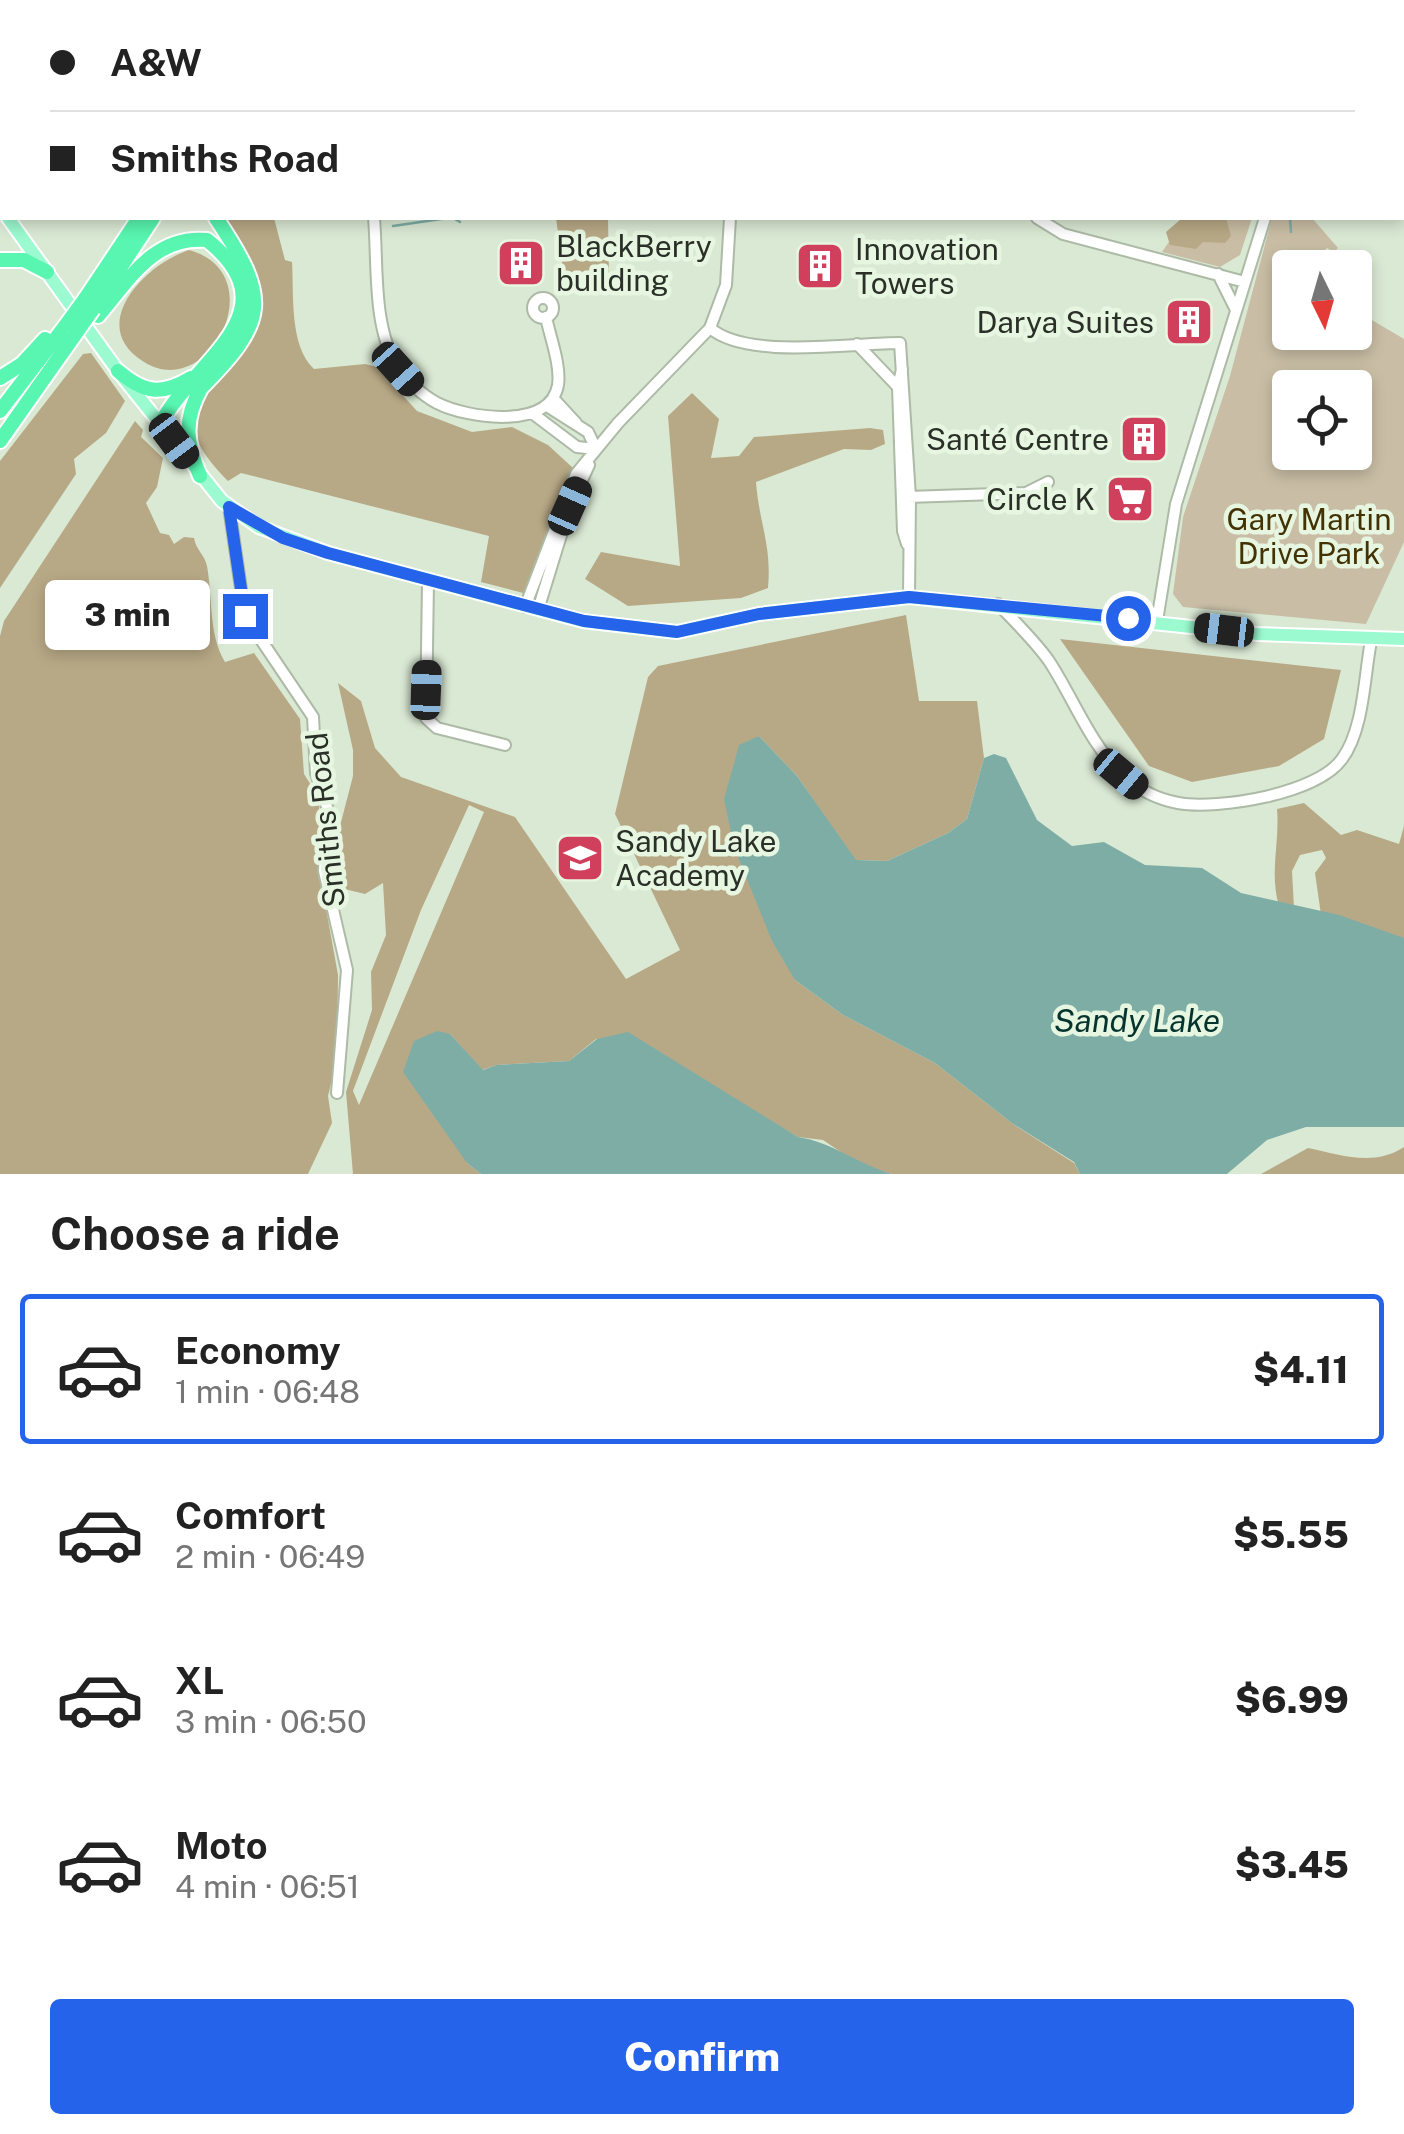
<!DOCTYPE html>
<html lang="en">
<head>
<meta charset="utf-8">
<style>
	:root { --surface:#fff; --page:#f2f2f2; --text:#222; --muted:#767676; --line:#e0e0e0; --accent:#2563eb }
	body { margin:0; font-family:"Public Sans",sans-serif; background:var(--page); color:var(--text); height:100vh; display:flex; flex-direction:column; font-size:38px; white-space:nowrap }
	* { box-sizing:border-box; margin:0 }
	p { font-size:32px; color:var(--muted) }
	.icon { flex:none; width:55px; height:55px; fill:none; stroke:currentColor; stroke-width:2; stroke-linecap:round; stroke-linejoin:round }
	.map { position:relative; height:1174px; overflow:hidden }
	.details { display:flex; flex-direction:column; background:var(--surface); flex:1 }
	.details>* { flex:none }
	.top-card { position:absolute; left:0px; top:0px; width:1405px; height:220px; box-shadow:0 5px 15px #0003; display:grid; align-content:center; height:220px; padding:0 50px; background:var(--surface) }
	.needle { width:65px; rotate:175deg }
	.fabs { position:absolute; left:1272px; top:250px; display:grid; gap:20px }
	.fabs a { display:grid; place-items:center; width:100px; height:100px; border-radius:10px; background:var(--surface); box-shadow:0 5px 15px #0003; font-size:50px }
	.end { position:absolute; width:45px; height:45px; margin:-22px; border:12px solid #2563eb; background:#fff; box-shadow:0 0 0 5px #fff }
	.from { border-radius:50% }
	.bubble { position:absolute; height:70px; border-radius:10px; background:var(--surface); box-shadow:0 5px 15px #0003; font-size:32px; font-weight:800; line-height:70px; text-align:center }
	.car { position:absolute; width:30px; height:60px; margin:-30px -15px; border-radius:12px; box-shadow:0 0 8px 2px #0007; background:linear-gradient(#222 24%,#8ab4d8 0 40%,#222 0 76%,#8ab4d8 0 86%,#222 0) }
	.top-card b { display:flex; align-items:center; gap:35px; height:95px; font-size:38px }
	.top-card b+b { border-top:2px solid var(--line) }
	.top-card i { width:25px; height:25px; background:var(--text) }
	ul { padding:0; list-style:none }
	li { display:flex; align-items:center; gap:30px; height:150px; margin:0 20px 15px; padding:0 30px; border:5px solid transparent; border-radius:10px }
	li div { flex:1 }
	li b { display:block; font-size:38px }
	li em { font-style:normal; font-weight:800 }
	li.selected { border-color:var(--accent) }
	li>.icon { width:90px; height:90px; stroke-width:1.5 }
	h2 { padding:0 50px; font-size:45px; line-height:120px }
	.action { display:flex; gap:20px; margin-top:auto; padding:20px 50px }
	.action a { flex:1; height:115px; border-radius:10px; background:var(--accent); color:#fff; font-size:40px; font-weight:800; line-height:115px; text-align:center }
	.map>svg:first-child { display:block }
	.green { fill:#c9bea5; fill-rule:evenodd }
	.forest { fill:#b8a986; fill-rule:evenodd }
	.water { fill:#7eada6 }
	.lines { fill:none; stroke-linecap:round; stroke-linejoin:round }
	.stream { stroke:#7eada6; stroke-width:2.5 }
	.minor-casing { stroke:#acbaa6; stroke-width:14 }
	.major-casing { stroke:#fff; stroke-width:16 }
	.highway-casing { stroke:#fff; stroke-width:18 }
	.minor { stroke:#fff; stroke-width:10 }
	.major { stroke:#9bfad0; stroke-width:12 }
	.highway { stroke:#58f6b0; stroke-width:14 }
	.highway-bridge-casing { stroke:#fff; stroke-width:18; stroke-linecap:butt }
	.highway-bridge { stroke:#58f6b0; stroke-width:14 }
	.route { stroke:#2563eb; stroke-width:12 }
	.labels { text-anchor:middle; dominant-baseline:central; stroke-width:9; stroke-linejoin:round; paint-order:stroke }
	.poi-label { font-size:30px; fill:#2a2f27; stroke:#e7f6e1; text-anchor:start }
	.park-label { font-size:30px; fill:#433203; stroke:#e7f6e1 }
	.street-label { font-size:30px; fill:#2a2f27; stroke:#e7f6e1 }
	.water-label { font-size:32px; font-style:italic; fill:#05342f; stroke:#e7f6e1 }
</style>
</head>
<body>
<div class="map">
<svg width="1404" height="1174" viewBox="0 0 1404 1174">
	<rect width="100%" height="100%" fill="#dae9d4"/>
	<path class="green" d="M1185 218H1252L1240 255 1220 267 1162 252Z
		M1272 218H1312L1338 248 1334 252 1327 248 1313 263 1317 267 1290 268V332H1355V310L1404 339V542L1366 624 1183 607 1173 594 1183 517 1230 376ZM1290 388H1355V452H1290Z"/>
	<path class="forest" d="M0 0H249L2 2V174Z
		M223 218H274L285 260 292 262C294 294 289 346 314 369L365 364 377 367 417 411 472 432 512 427 548 445 573 468 527 594 481 582 489 536 241 473 228 481C147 401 234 393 257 325 270 286 245 248 223 218Z
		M556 218H608L609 275 564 277Z
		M1182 218H1226L1231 236 1225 243 1203 242 1196 249 1170 245 1166 232Z
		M189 250C274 273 210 403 144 362 85 326 145 264 189 250Z
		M91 353 125 401 106 433 74 459 76 474 0 588V461L83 354Z
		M692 393 719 419 711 458 739 456 754 437 870 428 883 430 885 444 871 450 844 449 756 482C759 523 772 545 768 588L741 598 628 606 585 579 601 552 680 566 668 416Z
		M135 421 143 430 141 437 163 458 157 487 146 503 160 533 169 535 174 544 184 537 194 538C196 550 205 555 207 566 213 599 208 633 225 662L254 653 300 719 304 774 319 798 320 875 338 975 337 1059 328 1096 332 1123 308 1174H0V636L4 621Z
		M906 615 919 701H977L984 758 967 819 948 833 887 861 855 860 797 776 759 736 795 980 843 1015 935 1063 1013 1124 1074 1163 1080 1174H892L860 1165 823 1140 798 1137 714 1088 596 1039 569 1061 496 1065 482 1070 450 1034 467 1163 481 1174H353L346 1092 372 1010 371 972 386 935 383 883 365 894 336 887 339 830 353 776V750L338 683 361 701 375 748 401 777 515 817 626 979 680 950 615 814 648 677 658 666ZM469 805 484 812 359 1105 353 1091 421 910Z
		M1060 639 1341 670 1324 739 1279 766 1192 782 1149 766Z
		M1304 803 1341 835 1357 830 1399 844 1404 826V944L1321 915 1315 873 1326 858 1322 850 1300 855 1292 871 1294 908 1279 906C1269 872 1280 843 1277 809Z
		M1404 1147V1174H1261L1308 1148C1341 1155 1374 1167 1404 1147Z"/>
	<path class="water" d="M759 736 797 776 856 860 887 861 948 833 967 819 984 758 994 754 1006 758 1037 820 1072 846 1104 842 1145 865 1202 868 1241 893 1339 915 1404 938V1127H1306L1267 1140 1227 1174H1080L1074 1162 1013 1124 935 1063 843 1015 795 980 772 941 734 847 724 799 739 745Z
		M437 1031 450 1034 483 1070 496 1065 569 1061 597 1039 628 1032 798 1137C832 1142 858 1164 892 1174H481L467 1163 403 1072 414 1041Z"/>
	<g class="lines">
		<path class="stream" d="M1084 0 1089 2
			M453 218 460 222
			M1290 218 1291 232
			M393 226 448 218"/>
		<g class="minor-casing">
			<path id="minor" d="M635 0 638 2
				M1172 0 1173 2
				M1290 0 1292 2
				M1399 0 1401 2
				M550 2 554 0
				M1402 80 1404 78
				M374 218C378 263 372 328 398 367 407 381 422 395 437 403 466 418 550 431 558 385 561 365 550 337 546 317
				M1037 218 1063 234 1245 282
				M1218 274 1236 310
				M533 308a10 10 0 1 1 20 0a10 10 0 1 1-20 0Z
				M710 328C747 360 850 343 900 343L910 497 909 597
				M857 344 897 386
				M902 369 898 387 903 531 907 544
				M553 398 576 423
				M547 406 588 432 596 449
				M532 413 577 447 596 449
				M908 497 1026 493 1048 482
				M229 507 245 616 313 717 316 773 327 807 324 871 347 970 337 1093
				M428 581 426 718 437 728 505 745
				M998 604C1015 622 1035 641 1049 661 1074 699 1090 745 1124 776 1139 790 1157 799 1178 803 1218 810 1317 794 1342 759 1364 729 1364 677 1371 641
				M525 607 576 474 618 423 710 328 726 285 730 218
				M538 610 570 506 589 465
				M1157 621 1176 504 1265 218"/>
		</g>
		<g class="major-casing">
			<path id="major" d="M0 207 2 210
				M8 218 118 371 222 501 259 527 328 553 583 621 677 632 759 614 909 597 1257 634 1404 639"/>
		</g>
		<g class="highway-casing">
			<path id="highway" d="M271 2 273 0
				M283 2 285 0
				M295 2 296 0
				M0 188 2 190
				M0 260H24L47 272
				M85 299 139 218
				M93 309 153 218
				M98 316C129 280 154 235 207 240 297 312 192 362 161 423
				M118 371C144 393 161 396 191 378
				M0 378 22 364 45 339
				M199 390C269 320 270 299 216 218
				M0 411 66 325
				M0 441 74 336
				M200 476C186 443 183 420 201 388"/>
		</g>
		<use href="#minor" class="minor"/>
		<use href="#major" class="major"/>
		<use href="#highway" class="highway"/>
		<g class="highway-bridge-casing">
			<path id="highway-bridge" d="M66 325 85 299
				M74 336 93 309"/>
		</g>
		<use href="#highway-bridge" class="highway-bridge"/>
	</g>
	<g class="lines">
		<path class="route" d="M245 616 229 507 283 538 328 553 584 621 677 632 759 614 909 597 1128 618"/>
	</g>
	<defs>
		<g id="building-square" transform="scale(2.5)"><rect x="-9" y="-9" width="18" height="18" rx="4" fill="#d0405d" stroke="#e7f6e1"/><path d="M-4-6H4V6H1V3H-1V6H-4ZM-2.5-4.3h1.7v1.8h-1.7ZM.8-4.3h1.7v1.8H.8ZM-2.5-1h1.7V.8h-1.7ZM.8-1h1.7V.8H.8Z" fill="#fff"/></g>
		<g id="supermarket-square" transform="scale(2.5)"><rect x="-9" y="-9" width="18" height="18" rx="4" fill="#d0405d" stroke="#e7f6e1"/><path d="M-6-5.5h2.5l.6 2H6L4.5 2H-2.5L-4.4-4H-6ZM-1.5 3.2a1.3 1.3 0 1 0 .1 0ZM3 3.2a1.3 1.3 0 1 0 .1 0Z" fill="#fff"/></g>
		<g id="school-square" transform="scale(2.5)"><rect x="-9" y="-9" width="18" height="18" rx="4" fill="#d0405d" stroke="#e7f6e1"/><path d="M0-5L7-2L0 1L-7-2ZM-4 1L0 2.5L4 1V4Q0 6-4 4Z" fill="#fff"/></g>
	</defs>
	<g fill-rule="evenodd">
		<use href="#building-square" x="521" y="263"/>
		<use href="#building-square" x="820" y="266"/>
		<use href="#building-square" x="1189" y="322"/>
		<use href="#building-square" x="1144" y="439"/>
		<use href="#supermarket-square" x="1130" y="499"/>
		<use href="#school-square" x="580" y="858"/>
	</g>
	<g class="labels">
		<g class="poi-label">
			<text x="556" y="246">BlackBerry<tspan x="556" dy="34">building</tspan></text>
			<text x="855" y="249">Innovation<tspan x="855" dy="34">Towers</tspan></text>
			<text x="1154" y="322" text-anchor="end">Darya Suites</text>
			<text x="1109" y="439" text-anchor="end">Santé Centre</text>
			<text x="1095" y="499" text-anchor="end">Circle K</text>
			<text x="615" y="841">Sandy Lake<tspan x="615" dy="34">Academy</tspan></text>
		</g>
		<g class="park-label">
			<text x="1309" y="519">Gary Martin<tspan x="1309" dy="34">Drive Park</tspan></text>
		</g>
		<g class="street-label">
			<text transform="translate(325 820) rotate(-96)">Smiths Road</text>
		</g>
		<g class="water-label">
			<text x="1137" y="1020">Sandy Lake</text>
		</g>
	</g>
</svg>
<div class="fabs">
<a><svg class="needle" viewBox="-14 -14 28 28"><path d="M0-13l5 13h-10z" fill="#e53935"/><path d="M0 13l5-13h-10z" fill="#767676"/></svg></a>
<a><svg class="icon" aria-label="locate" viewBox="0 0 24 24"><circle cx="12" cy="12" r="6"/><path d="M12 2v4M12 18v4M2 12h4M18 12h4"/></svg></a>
</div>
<i class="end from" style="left:1128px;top:618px"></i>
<i class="end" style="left:245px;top:616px"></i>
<div class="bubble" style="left:45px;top:580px;width:165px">3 min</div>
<i class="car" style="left:398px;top:369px;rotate:138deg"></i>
<i class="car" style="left:174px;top:441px;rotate:143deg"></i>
<i class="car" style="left:570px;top:506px;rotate:24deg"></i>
<i class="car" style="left:1224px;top:630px;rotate:277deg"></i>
<i class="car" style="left:426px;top:690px;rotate:2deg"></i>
<i class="car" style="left:1121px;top:774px;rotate:130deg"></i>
<div class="top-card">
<b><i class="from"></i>A&amp;W</b>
<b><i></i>Smiths Road</b>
</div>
</div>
<section class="details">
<h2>Choose a ride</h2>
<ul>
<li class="selected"><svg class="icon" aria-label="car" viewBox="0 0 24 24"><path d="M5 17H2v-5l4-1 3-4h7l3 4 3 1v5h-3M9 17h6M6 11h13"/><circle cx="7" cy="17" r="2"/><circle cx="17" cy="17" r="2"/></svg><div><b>Economy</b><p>1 min · 06:48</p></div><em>$4.11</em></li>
<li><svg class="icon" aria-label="car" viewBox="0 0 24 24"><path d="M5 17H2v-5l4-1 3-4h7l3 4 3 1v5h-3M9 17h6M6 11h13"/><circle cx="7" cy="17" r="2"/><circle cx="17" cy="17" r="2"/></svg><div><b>Comfort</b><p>2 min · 06:49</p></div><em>$5.55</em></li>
<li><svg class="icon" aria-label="car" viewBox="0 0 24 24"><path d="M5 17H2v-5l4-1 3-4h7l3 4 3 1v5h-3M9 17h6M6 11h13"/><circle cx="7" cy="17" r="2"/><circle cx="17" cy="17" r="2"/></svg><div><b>XL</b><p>3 min · 06:50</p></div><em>$6.99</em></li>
<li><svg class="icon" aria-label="car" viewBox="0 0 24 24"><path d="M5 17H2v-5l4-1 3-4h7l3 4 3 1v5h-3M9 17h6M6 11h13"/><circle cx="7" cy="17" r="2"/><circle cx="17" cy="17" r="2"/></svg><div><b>Moto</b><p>4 min · 06:51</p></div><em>$3.45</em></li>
</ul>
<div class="action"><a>Confirm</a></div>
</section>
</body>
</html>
